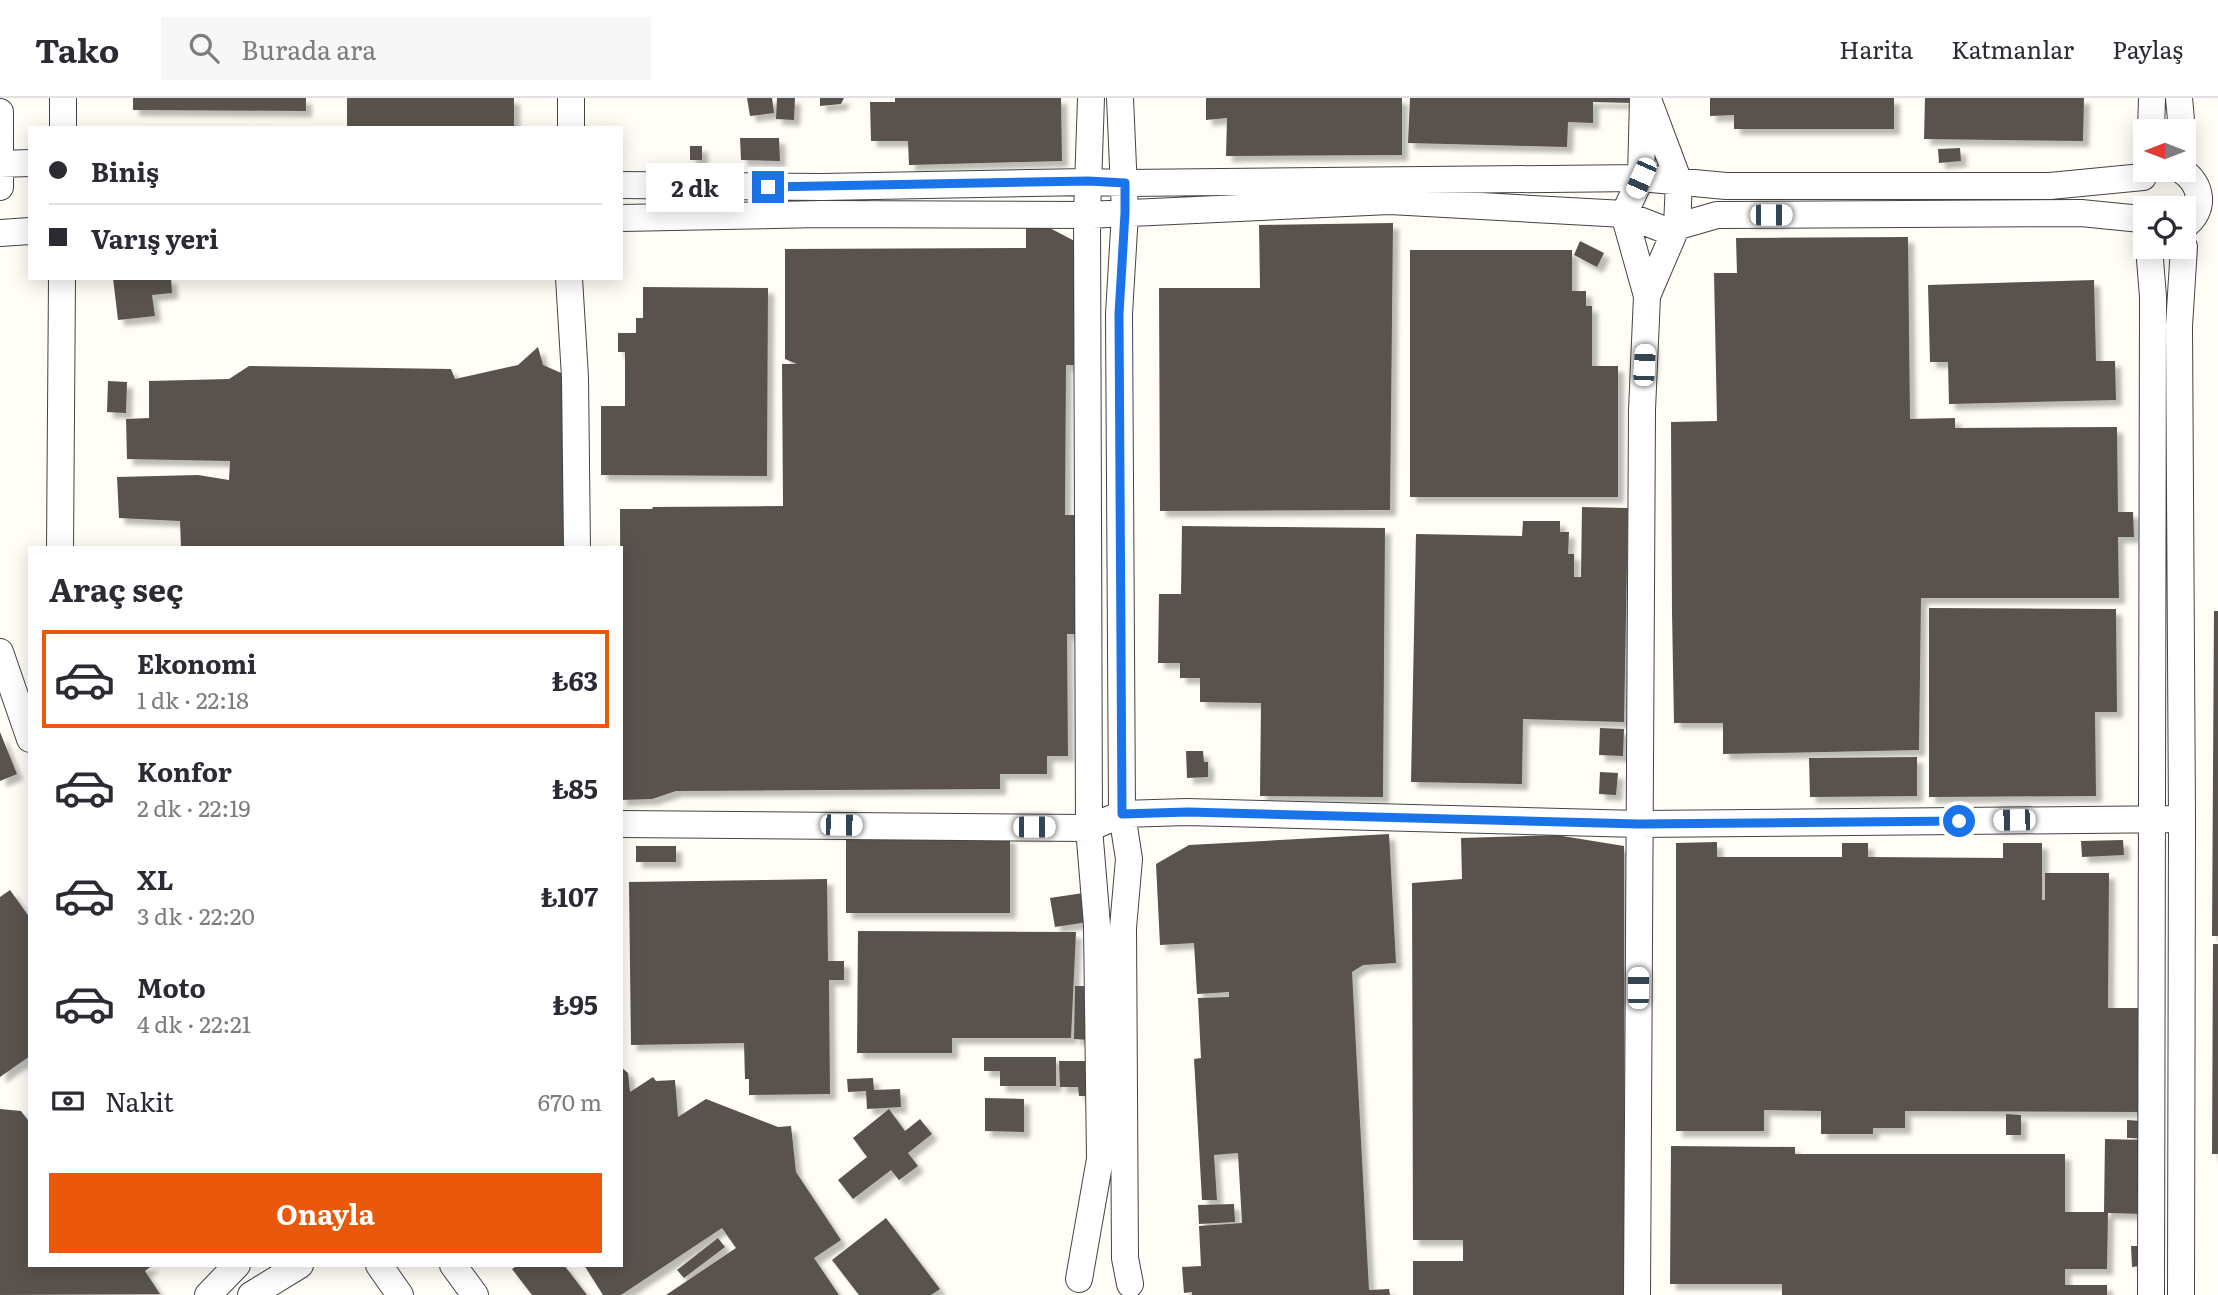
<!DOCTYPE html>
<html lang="tr">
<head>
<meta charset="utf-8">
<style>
	:root { --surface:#fff; --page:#f7f7f7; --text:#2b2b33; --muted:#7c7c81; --line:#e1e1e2; --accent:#ea580c }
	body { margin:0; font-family:Literata,serif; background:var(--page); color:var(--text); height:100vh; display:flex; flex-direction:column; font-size:26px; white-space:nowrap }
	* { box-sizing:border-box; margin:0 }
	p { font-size:23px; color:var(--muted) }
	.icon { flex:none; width:38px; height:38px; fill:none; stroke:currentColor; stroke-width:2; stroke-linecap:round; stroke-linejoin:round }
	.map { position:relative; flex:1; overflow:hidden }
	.sheet { position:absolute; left:28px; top:448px; width:595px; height:721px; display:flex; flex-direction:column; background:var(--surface); border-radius:0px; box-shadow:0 4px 18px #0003 }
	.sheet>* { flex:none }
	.top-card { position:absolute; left:28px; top:28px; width:595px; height:154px; border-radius:0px; box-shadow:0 4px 18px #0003; display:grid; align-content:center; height:154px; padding:0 21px; background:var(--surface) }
	.needle { width:46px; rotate:270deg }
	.fabs { position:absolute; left:2133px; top:21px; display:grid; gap:14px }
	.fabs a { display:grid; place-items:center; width:63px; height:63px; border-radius:0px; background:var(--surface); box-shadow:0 4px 18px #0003; font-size:35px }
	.end { position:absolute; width:32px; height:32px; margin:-16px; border:9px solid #1a73e8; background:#fff; box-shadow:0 0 0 4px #fff }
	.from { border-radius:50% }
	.bubble { position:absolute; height:49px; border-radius:0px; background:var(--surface); box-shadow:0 4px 18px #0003; font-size:23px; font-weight:700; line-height:49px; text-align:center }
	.car { position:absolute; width:21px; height:42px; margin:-21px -10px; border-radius:9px; box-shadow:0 0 5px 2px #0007; background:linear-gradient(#fff 24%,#345 0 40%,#fff 0 76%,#345 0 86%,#fff 0) }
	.top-card b { display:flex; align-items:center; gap:24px; height:66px; font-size:26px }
	.top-card b+b { border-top:2px solid var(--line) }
	.top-card i { width:18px; height:18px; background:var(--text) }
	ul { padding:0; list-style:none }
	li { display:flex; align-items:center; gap:21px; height:98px; margin:0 14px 10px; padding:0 7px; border:4px solid transparent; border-radius:0px }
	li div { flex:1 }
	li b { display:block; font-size:26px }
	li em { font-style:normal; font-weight:700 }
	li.current { border-color:var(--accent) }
	li>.icon { width:63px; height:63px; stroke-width:1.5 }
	h2 { padding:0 21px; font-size:32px; line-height:84px }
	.pay { display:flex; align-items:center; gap:18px; height:77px; padding:0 21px; font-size:26px }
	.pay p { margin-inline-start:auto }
	.action { display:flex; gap:14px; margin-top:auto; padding:14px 21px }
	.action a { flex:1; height:80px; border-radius:0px; background:var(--accent); color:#fff; font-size:28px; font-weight:700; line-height:80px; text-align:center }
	header { display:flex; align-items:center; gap:42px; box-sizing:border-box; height:98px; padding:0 35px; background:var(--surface); border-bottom:2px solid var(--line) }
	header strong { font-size:33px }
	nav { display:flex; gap:38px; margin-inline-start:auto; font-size:24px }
	.search { width:490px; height:63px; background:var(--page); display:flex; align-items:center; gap:18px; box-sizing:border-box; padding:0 24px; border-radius:0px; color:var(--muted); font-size:26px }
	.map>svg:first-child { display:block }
	.building { fill:#5a524d; filter:url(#shadow) }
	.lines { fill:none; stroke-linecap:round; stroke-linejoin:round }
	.minor-casing { stroke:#444; stroke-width:28 }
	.minor { stroke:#fff; stroke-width:26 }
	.route { stroke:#1a73e8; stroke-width:9 }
</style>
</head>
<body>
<header>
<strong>Tako</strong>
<div class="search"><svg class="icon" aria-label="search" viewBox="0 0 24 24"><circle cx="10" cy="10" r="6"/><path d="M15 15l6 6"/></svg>Burada ara</div>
<nav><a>Harita</a><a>Katmanlar</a><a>Paylaş</a></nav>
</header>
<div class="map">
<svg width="2218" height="1197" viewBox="0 0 2218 1197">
	<defs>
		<filter id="shadow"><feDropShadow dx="6" dy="6" stdDeviation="2" flood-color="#0004"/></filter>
	</defs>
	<rect width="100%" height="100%" fill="#fffdf5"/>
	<path class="building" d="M133 0H306V13L133 12Z
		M347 0H514V30H347Z
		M747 0H772L774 15 750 18Z
		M777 0H795L794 22 776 21Z
		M820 0H844L841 6 820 8Z
		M895 0H1061L1062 63 909 67 908 43H871L870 4H895Z
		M1206 0H1402V57L1226 58 1227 20 1206 22Z
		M1410 0H1633V5L1593 4V25L1568 24 1567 49 1408 45Z
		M1710 0H1894V31H1734V17L1710 18Z
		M1925 0H2084L2083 43 1924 41Z
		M740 40H779L780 63 741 62Z
		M690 48H702V62H690Z
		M1960 50 1961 63 1939 65 1938 51Z
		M1393 125 1390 412 1160 413 1159 190H1260L1259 127Z
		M1026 126H1042L1088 150 1089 267H1066L1065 417H1094V536H1067L1068 658H1047V676H1000V691L676 693 652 701 621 702 620 411H652L653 409 783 408 782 266H797L785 261V151L1026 150Z
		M1908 139 1910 321 1955 320V330L2117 329 2118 414H2133L2134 439H2118L2119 500H1921L1919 652 1723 656V625H1674L1672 514 1671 324 1717 323 1714 175H1737L1736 140Z
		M1580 143 1604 155 1597 169 1574 157Z
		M1410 152H1572V193H1586V208H1592V268H1618V399H1410Z
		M113 180H171L172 195 152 197 155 218 118 222Z
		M2094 182 2096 263H2115L2116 302 1949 306 1948 264H1930L1928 187Z
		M643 189 768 190 767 378 601 377V308H625V254H618V235H636V220H643Z
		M538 249 543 267 568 278 570 450H181L180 423 119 420 117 379 198 377 229 382 230 363 127 361 126 321 149 320V283L229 281 249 268 451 271 455 281 518 267Z
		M108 283 127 284 126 315 107 314Z
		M1582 409 1628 410 1624 624 1523 621 1522 686 1411 684 1416 436 1522 438 1523 423H1560V434H1569L1568 456H1574V479H1581Z
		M1182 428 1385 430 1383 699 1260 698 1261 605 1200 604V580H1180V565H1158L1159 496H1181Z
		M1929 510 2116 511 2117 614H2095L2096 698 1929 699Z
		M2214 513H2218V838H2212Z
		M1600 630 1624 631 1623 658 1599 657Z
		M0 634 17 676 0 683Z
		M1186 653H1203L1204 664H1208V679L1187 680Z
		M1917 659V698L1810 699 1809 660Z
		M1600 674 1618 675 1616 697 1599 696Z
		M1389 736 1396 865 1363 867 1352 874 1369 1192 1389 1191 1390 1197H1192V1194L1184 1195 1182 1169 1201 1168 1199 1128 1242 1125 1238 1055 1214 1057 1217 1102H1202L1194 961 1201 960 1198 900 1229 899V894L1197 896 1194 845 1160 847 1156 766 1189 747Z
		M1556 737 1624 748V1197H1413V1163H1463V1142H1413L1412 785 1462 781 1461 740Z
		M862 739H1010V815H846V742H862Z
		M2123 742 2124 757 2082 759 2081 743Z
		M1717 744V759H1842V745H1868V759L2003 760V745H2042V802H2045V775H2109L2108 910H2145V1014L1905 1013V1030H1873V1036H1821V1013L1764 1012V1033H1676V745Z
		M636 748H676V764H636Z
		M827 781 828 863H844V882H829L830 996 749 997V981H745L744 945 631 947 629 784Z
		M10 792 30 820V958L0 979V799Z
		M1083 795 1088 824 1055 829 1050 800Z
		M858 833 1076 834 1071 940H952V955H857Z
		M2213 846H2218V1056H2212Z
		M1075 888H1091L1090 942 1074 941Z
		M984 959H1056V988H1000V973H984Z
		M1059 963H1088V998H1079L1078 989H1060Z
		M621 969 628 975 630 994 653 979 656 983 675 982 678 1019 706 1001 778 1029 791 1028 796 1074 841 1142 814 1160 839 1197H666L736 1150 722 1130 621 1197H603L584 1167H621Z
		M873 980 874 992 900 991 901 1009 867 1011 866 993 848 994 847 981Z
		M985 1000 1024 1001V1034L985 1033Z
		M0 1011 21 1013 30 1025V1167H153L145 1173 160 1196 0 1197Z
		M889 1011 905 1033 920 1021 932 1036 908 1055 918 1068 899 1082 891 1072 853 1101 838 1082 867 1059 853 1040Z
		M2006 1016 2021 1017V1037H2006Z
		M2127 1022 2143 1023V1040H2127Z
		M2105 1041 2145 1042 2144 1116 2108 1115 2107 1171H2065V1187H2107V1197H1782V1186H1670L1671 1048 1795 1049V1056H2065V1114H2104Z
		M1234 1106 1235 1124 1199 1126 1198 1107Z
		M886 1120 940 1191 931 1197H859L832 1162Z
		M718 1140 725 1149 684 1180 677 1172Z
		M2131 1148H2140V1168L2132 1169Z
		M518 1167H564L587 1197H532L512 1171Z"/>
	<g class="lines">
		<g class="minor-casing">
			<path id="minor" d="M63 0V30
				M1120 0 1125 115 1119 216 1122 716 1129 761 1123 830 1125 1160 1130 1186
				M2179 0 2182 33
				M0 14V89
				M571 30V0
				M2151 33 2152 0
				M0 66 30 65
				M2181 72C2203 86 2206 113 2184 128
				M621 87 823 89 1088 84 1125 85 1641 80 1726 88H2050L2143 79
				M621 120 821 116 1087 117 1390 103 1624 116 1665 132 1717 117 2081 115 2141 121
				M0 135 30 133
				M2149 149 2153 199 2151 1197
				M569 180 575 279 577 450
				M1647 198 1677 128 1679 84 1649 4
				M60 450 62 180
				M0 554 30 641
				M621 726 1089 730 1122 716 1187 714 1639 726 2182 721
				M379 1167 400 1197
				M453 1167 475 1197
				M1079 1181 1100 1061 1097 827 1089 730 1087 117 1091 0
				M208 1197 237 1167
				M251 1197 300 1167
				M1637 1197 1642 312 1647 198 1624 116 1641 80 1643 0
				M2181 1197 2182 721 2179 228 2184 149"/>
		</g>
		<use href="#minor" class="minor"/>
	</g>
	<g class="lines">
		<path class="route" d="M768 89 1088 83 1125 85V115L1119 216 1122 716 1188 714 1639 726 1959 723"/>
	</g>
</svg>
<div class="fabs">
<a><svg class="needle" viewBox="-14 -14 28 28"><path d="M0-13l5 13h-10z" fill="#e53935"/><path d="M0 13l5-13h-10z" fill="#7c7c81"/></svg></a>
<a><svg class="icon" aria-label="locate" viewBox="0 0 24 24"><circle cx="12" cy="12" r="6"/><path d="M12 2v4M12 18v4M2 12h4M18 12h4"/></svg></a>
</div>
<i class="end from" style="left:1959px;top:723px"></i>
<i class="end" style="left:768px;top:89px"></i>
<div class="bubble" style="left:646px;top:65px;width:98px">2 dk</div>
<i class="car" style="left:1641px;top:80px;rotate:204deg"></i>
<i class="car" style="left:1771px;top:117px;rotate:90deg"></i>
<i class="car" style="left:1644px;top:267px;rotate:3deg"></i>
<i class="car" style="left:2014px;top:722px;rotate:269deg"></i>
<i class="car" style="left:841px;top:727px;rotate:91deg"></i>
<i class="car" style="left:1034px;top:729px;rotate:90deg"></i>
<i class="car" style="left:1638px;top:890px;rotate:0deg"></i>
<div class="top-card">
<b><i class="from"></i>Biniş</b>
<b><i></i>Varış yeri</b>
</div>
<section class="sheet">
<h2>Araç seç</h2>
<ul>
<li class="current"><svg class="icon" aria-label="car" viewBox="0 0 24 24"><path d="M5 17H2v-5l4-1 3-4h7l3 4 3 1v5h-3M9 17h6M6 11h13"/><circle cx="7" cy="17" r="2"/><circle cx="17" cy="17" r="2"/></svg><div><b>Ekonomi</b><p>1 dk · 22:18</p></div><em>₺63</em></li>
<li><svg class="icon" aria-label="car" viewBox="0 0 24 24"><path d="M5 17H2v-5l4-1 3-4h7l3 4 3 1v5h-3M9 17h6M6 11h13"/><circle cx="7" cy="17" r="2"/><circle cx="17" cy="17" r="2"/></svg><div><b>Konfor</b><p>2 dk · 22:19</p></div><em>₺85</em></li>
<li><svg class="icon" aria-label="car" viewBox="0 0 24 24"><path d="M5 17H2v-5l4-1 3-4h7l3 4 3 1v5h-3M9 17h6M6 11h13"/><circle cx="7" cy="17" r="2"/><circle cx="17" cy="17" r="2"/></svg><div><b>XL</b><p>3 dk · 22:20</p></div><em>₺107</em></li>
<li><svg class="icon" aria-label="car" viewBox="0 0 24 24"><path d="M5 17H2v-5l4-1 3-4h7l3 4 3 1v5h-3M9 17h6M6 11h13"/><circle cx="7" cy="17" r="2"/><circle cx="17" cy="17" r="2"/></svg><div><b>Moto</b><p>4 dk · 22:21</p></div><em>₺95</em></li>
</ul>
<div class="pay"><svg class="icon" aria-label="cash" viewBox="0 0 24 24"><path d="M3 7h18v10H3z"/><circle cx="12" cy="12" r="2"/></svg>Nakit<p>670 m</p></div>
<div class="action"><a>Onayla</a></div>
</section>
</div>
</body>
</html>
